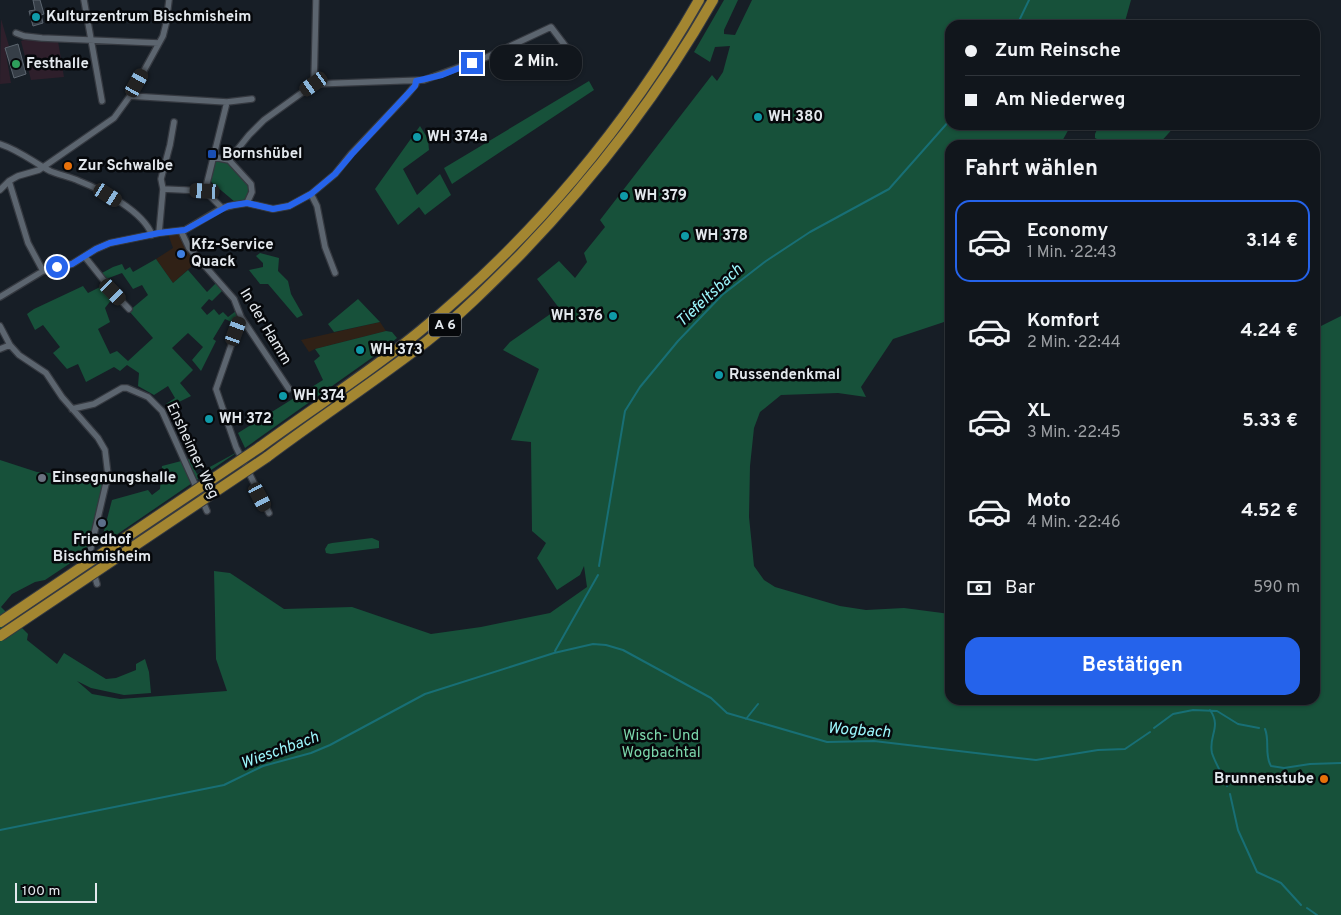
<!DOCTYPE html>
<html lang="de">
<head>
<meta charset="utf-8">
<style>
	:root { --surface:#11161c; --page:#1a1f25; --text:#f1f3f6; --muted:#9c9fa3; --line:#30353b; --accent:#2563eb }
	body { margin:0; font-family:Overpass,sans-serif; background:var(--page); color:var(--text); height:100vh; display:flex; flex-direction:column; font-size:19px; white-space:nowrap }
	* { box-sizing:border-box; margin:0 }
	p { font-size:16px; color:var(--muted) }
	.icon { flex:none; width:28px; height:28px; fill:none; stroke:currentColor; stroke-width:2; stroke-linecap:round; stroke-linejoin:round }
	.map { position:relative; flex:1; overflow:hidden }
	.details { position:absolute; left:945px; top:140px; width:375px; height:565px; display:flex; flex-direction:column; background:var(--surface); border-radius:15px; box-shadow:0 1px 4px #0004,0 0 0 1px var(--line) }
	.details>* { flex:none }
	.banner { position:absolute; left:945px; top:20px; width:375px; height:110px; border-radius:15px; box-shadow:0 1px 4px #0004,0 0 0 1px var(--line); display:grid; align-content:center; height:110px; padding:0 20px; background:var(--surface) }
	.scale { position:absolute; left:15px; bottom:12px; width:82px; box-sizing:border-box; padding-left:5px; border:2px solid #e3e8ed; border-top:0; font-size:14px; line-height:18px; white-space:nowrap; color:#e3e8ed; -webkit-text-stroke:4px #06080b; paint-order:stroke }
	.end { position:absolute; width:22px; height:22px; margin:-11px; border:6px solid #2563eb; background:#fff; box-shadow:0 0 0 2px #fff }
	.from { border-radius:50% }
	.bubble { position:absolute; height:35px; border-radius:15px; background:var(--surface); box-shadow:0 1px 4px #0004,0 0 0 1px var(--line); font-size:16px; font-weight:700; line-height:35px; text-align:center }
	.car { position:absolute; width:15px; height:30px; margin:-15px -8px; border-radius:6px; box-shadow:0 0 4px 1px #0007; background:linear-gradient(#222 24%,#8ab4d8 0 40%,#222 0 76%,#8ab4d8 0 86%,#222 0) }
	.banner b { display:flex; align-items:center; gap:18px; height:48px; font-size:19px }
	.banner b+b { border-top:1px solid var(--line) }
	.banner i { width:12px; height:12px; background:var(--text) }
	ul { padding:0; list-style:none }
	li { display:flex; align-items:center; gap:15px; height:82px; margin:0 10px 8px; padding:0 10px; border:2px solid transparent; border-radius:15px }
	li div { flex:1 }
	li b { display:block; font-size:19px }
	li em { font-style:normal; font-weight:700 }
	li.selected { border-color:var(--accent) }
	li>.icon { width:45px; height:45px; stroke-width:1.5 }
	h2 { padding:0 20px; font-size:22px; line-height:60px }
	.pay { display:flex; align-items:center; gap:12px; height:55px; padding:0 20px; font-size:19px }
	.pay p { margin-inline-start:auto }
	.action { display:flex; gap:10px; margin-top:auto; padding:10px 20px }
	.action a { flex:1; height:58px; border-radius:15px; background:var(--accent); color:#fff; font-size:20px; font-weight:700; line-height:58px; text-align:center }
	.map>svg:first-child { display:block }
	.commercial { fill:#302116 }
	.education { fill:#2e1f2b }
	.green { fill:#17513a }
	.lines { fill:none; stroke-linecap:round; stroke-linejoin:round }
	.stream { stroke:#186f75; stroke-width:2 }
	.building { fill:#363e47; stroke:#5c656f }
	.street-casing { stroke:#353940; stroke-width:8 }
	.highway-casing { stroke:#353940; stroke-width:12 }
	.street { stroke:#5c656f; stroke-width:5.5 }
	.highway { stroke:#a38631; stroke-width:10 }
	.highway-bridge-casing { stroke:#353940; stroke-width:12; stroke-linecap:butt }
	.highway-bridge { stroke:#a38631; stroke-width:10 }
	.route { stroke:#2563eb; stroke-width:6 }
	.culture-dot { fill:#0f9aa8; stroke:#06080b; stroke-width:2 }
	.leisure-dot { fill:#2e9e5b; stroke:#06080b; stroke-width:2 }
	.transit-dot { fill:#1a4fb4; stroke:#06080b; stroke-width:2 }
	.food-dot { fill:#e8710a; stroke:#06080b; stroke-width:2 }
	.shop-dot { fill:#3f7fe0; stroke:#06080b; stroke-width:2 }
	.worship-dot { fill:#6b7280; stroke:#06080b; stroke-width:2 }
	.service-dot { fill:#5c6f8a; stroke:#06080b; stroke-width:2 }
	.labels { text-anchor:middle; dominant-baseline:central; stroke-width:5; stroke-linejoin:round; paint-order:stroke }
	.shield { fill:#06080b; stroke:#a1a5a9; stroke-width:1 }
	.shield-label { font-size:14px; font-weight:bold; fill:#e3e8ed }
	.poi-label { font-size:15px; font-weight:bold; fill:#e3e8ed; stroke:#06080b; text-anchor:start }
	.street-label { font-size:15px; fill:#e3e8ed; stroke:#06080b }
	.park-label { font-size:15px; fill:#7cd7ac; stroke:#06080b }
	.water-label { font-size:16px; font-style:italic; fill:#9bf5fb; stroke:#06080b }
</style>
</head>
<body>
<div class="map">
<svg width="1341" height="915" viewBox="0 0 1341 915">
	<rect width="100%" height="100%" fill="#171e26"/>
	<path class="commercial" d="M181 232 199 260 173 283 156 259 173 248 168 234Z
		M380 322 386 331 315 349 309 352 301 340Z"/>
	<path class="education" d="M1 19 9 46 5 48 11 83 0 84Z
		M24 40 58 41 64 77 31 80 21 41Z"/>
	<path class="green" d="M724 0H738L724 30V34L735 35 752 0H1131L1124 25H950V125H1071L1060 145H950V320L893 339 861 387 866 397 838 393 781 395 760 412 754 428 750 466 749 517 754 566 764 580 775 587 840 606 866 610 904 608 950 614V700H1315V329L1341 316V915H0V460L37 472 106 477 87 552 45 580 35 582 12 594 1 607 28 634 27 640 57 664 64 653 106 679 116 678 136 670V664L145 659 149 672 151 693 124 695 91 688 77 681 92 694 120 699 227 691 216 659 214 571 230 573 284 609 352 607 431 634 481 627 550 613 587 587 584 566 580 575 557 590 537 558 546 543 532 531 531 442 511 440 539 369 503 350 510 342 559 308 537 279 559 261 575 278 587 262 584 253 605 227 600 220 712 75 717 81 723 72 730 46 715 47 710 62 694 52Z
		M589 81 594 90 452 184 444 168Z
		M1099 125H1176L1158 145H1108L1095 138V134Z
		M420 126 428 139 429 150 403 169 417 195 440 174 451 195 425 215 419 207 398 225 375 189Z
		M215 159 228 162 251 188 246 201 235 202 210 181Z
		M260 253 279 258 278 271 288 281 291 294 303 315 297 318 268 284H260L249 270 263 267V263L256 256Z
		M156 259 173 283 188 270 207 292 217 282 223 290 212 301 209 299 201 308 207 315 214 309 219 315 223 312 228 317 236 311 238 317 236 324 225 319 213 339 216 341 201 371 192 360 203 347 188 333 172 348 193 370 180 383 191 396 169 407 166 404 175 398 168 386 154 395 138 386 139 373 127 365 120 371 114 367 86 382 78 364 67 369 53 353 60 347 43 325 35 330 27 314 34 309 83 286 88 293 102 286 112 299 105 308 110 322 98 329 110 354 117 351 128 361 153 338 129 311 148 295 142 285 133 289 122 273 106 279 102 273 113 267 122 264 125 270 130 267 133 272Z
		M358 299 380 322 334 332 328 324Z
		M386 331 392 332 397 338 380 352 245 448 238 433 323 380 314 361 320 356 315 349Z
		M239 451 100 546 112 500 148 490 152 495 160 489 162 466 189 459 197 474Z
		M372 538 379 541V548L331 554 326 553 325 549 328 544 332 543Z"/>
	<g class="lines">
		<path class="stream" d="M1017 25 1029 0
			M599 566 625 411 640 387 678 341 722 295 766 261 810 232 889 189 950 120
			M555 651 598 575
			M1210 710C1222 727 1208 736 1212 753 1215 763 1223 775 1227 786
			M746 719 758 704
			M1154 728 1173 714 1193 710 1217 711 1238 724 1259 728
			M1265 729C1270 741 1264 755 1271 766L1284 768 1310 764 1341 763
			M1230 794 1238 830 1257 872 1281 883 1301 905
			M0 830 224 785 263 766 311 753 330 745 425 694 554 653 593 644 606 645 623 650 711 698 727 713 827 742 874 741 1036 760 1098 750 1125 749 1150 732
			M1307 908 1317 915"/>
	</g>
	<path class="building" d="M33 0H40L44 14 41 15 43 23 33 26 29 11 35 10Z
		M18 44 26 74 14 78 5 48Z"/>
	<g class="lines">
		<g class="street-casing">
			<path id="street" d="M84 0 102 101
				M16 33 24 36 42 38 159 43
				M314 84 424 80 487 57 551 27 573 56
				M314 84 316 0
				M130 96 227 102 252 99
				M0 144C19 150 33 162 50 171 60 175 70 177 79 181 102 190 143 211 152 235
				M213 157 229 160 251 184 252 192 247 203
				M229 160 249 135 264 120 314 84
				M9 181 28 243 43 271
				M163 189 205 191 222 208
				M0 190 9 181 18 176 39 170 114 118 130 96 163 36 166 24 169 0
				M205 191 227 102
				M311 194 317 206 325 247 335 273
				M181 231 189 248 234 299 241 317 289 389
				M159 233 163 189 161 179 170 145 174 122
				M85 257 113 292 129 309
				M0 297 43 271 72 264 96 249 110 243 159 233 185 230 222 208 234 205 247 203 273 209 289 206 311 194 335 174 351 154 407 95 416 84V81
				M241 317 216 389 236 447 269 513
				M0 326 10 345 19 355 46 373 62 397 98 438 105 450 108 475 89 556 97 584
				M0 349 10 345
				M72 409 94 404 122 388H127L148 397 162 411 207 511"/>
		</g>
		<g class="highway-casing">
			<path id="highway" d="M260 447C313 408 369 373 420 331 531 240 628 125 699 0
				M267 457C319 418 374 382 426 342 459 316 490 285 520 255 594 178 660 93 713 0"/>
		</g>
		<use href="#street" class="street"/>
		<use href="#highway" class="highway"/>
		<g class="highway-bridge-casing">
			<path id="highway-bridge" d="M0 622 260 447
				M0 636 267 457"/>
		</g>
		<use href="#highway-bridge" class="highway-bridge"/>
	</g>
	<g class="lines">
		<path class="route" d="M57 267 72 264 96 249 110 243 159 233 185 230 228 206 247 203 273 209 289 206 311 194 335 174 352 154 415 86 416 81 442 75 472 63"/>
	</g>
	<g class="culture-dot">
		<circle cx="36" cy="17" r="5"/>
		<circle cx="758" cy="117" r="5"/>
		<circle cx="417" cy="137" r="5"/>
		<circle cx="624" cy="196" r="5"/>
		<circle cx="685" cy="236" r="5"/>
		<circle cx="613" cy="316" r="5"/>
		<circle cx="360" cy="350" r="5"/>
		<circle cx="719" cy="375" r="5"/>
		<circle cx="283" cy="396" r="5"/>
		<circle cx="209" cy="419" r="5"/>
	</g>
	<circle class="leisure-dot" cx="16" cy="64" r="5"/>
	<rect class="transit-dot" x="207" y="149" width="10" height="10" rx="2.5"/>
	<g class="food-dot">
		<circle cx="68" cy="166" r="5"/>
		<circle cx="1324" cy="779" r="5"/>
	</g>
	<circle class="shop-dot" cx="181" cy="254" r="5"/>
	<circle class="worship-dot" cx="42" cy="478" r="5"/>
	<circle class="service-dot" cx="102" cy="523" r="5"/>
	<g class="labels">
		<rect class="shield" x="429" y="313.5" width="32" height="23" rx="4"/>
		<g class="shield-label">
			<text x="445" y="325">A 6</text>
		</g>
		<g class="poi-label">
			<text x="46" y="17">Kulturzentrum Bischmisheim</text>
			<text x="26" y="64">Festhalle</text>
			<text x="768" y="117">WH 380</text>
			<text x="427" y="137">WH 374a</text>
			<text x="222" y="154">Bornshübel</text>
			<text x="78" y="166">Zur Schwalbe</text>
			<text x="634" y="196">WH 379</text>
			<text x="695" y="236">WH 378</text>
			<text x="191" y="245">Kfz-Service<tspan x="191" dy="17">Quack</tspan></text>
			<text x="603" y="316" text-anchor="end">WH 376</text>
			<text x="370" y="350">WH 373</text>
			<text x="729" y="375">Russendenkmal</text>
			<text x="293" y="396">WH 374</text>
			<text x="219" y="419">WH 372</text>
			<text x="52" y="478">Einsegnungshalle</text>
			<text x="102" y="540" text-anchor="middle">Friedhof<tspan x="102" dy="17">Bischmisheim</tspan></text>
			<text x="1314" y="779" text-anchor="end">Brunnenstube</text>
		</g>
		<g class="street-label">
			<text transform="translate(265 327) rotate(59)">In der Hamm</text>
			<text transform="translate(192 451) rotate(65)">Ensheimer Weg</text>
		</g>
		<g class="park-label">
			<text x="661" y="736">Wisch- Und<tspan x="661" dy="17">Wogbachtal</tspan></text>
		</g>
		<g class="water-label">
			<text transform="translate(710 296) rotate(-43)">Tiefeltsbach</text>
			<text transform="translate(859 731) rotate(4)">Wogbach</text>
			<text transform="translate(280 751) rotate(-20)">Wieschbach</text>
		</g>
	</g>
</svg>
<div class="scale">100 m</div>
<i class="end from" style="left:57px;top:267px"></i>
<i class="end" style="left:472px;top:63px"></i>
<div class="bubble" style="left:490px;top:45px;width:92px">2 Min.</div>
<i class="car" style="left:137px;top:83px;rotate:29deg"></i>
<i class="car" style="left:314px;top:84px;rotate:235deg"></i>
<i class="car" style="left:205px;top:191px;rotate:273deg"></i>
<i class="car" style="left:108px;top:195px;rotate:122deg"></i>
<i class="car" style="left:113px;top:292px;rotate:136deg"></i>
<i class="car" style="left:236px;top:331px;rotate:20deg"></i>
<i class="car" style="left:260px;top:497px;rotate:152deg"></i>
<div class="banner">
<b><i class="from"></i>Zum Reinsche</b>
<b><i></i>Am Niederweg</b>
</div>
<section class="details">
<h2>Fahrt wählen</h2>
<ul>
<li class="selected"><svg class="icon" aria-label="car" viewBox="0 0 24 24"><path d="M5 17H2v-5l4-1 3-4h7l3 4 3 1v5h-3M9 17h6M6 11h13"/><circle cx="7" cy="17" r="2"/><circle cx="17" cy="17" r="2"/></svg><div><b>Economy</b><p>1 Min. · 22:43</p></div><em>3.14 €</em></li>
<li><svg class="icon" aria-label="car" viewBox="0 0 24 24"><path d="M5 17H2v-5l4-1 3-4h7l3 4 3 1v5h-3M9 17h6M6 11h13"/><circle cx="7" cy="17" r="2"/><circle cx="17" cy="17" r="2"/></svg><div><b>Komfort</b><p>2 Min. · 22:44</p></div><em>4.24 €</em></li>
<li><svg class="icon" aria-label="car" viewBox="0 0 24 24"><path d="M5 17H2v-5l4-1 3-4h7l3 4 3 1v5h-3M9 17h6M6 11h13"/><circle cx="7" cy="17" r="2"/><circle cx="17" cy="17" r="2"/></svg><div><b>XL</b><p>3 Min. · 22:45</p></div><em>5.33 €</em></li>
<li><svg class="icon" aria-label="car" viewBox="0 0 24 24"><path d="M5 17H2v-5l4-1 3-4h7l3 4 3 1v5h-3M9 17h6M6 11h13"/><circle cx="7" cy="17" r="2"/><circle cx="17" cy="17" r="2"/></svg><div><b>Moto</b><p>4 Min. · 22:46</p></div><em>4.52 €</em></li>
</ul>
<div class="pay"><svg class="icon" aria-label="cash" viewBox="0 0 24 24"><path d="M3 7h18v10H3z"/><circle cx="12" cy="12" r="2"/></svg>Bar<p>590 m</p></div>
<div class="action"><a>Bestätigen</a></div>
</section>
</div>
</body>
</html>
